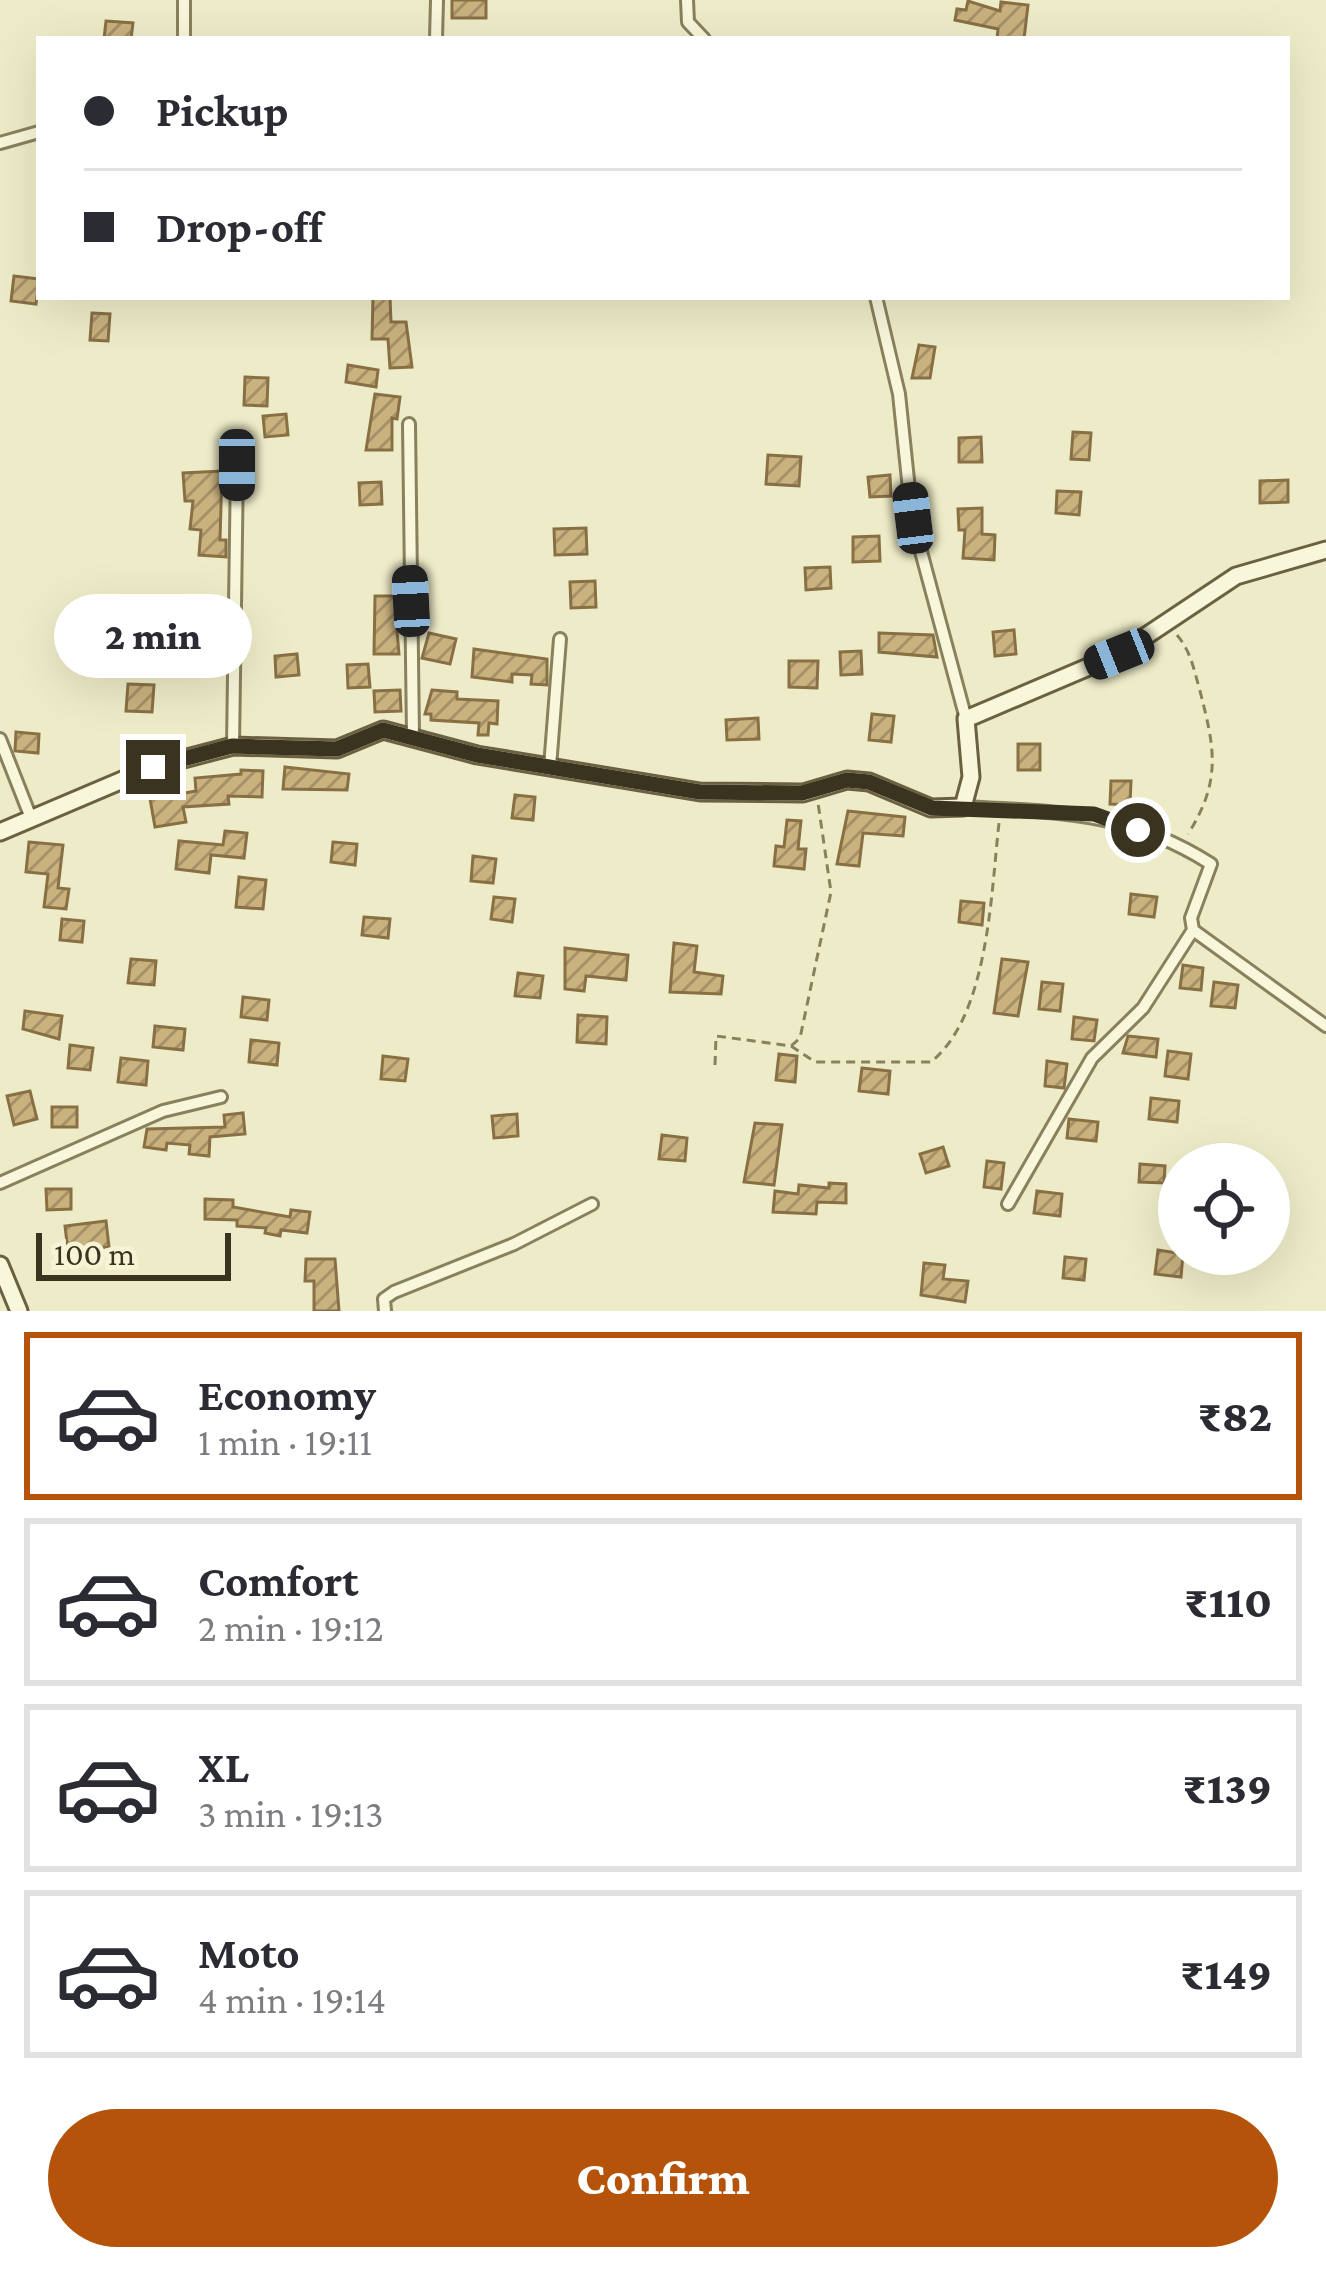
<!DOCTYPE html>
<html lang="en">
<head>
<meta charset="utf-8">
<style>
	:root { --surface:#fff; --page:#f7f7f7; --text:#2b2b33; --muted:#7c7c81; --line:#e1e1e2; --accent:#b45309 }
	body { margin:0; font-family:"Crimson Pro",serif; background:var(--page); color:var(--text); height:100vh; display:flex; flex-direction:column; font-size:45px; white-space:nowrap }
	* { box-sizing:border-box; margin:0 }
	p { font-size:39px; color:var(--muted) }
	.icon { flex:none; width:66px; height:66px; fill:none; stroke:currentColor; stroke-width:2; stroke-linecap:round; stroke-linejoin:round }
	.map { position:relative; height:1311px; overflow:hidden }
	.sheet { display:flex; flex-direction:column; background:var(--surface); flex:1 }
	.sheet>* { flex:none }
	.banner { position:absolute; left:36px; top:36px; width:1254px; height:264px; border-radius:0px; box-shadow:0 12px 48px #0002; display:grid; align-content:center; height:264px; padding:0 48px; background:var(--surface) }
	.tools { position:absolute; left:1158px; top:1143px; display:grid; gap:24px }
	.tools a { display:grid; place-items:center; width:132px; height:132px; border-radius:50%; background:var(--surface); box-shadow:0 12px 48px #0002; font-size:60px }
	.scale { position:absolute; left:36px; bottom:30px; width:195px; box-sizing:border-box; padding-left:12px; border:6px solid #3a3320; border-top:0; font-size:33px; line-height:42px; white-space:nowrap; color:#3a3320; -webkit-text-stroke:9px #f5f4d7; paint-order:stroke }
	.end { position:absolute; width:54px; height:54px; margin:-27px; border:15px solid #3a3320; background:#fff; box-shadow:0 0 0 6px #fff }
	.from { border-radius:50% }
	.bubble { position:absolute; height:84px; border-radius:42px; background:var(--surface); box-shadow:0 12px 48px #0002; font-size:39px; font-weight:800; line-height:84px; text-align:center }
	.car { position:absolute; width:36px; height:72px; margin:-36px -18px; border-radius:15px; box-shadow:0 0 9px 3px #0007; background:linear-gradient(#222 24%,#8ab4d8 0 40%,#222 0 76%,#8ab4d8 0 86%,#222 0) }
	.banner b { display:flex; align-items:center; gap:42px; height:114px; font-size:45px }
	.banner b+b { border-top:3px solid var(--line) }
	.banner i { width:30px; height:30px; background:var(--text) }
	ul { padding:21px 0 0; list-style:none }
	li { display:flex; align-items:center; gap:36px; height:168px; margin:0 24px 18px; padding:0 24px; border:6px solid var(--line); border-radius:0px }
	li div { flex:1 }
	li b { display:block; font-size:45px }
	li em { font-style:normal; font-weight:800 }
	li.active { border-color:var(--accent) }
	li>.icon { width:108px; height:108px; stroke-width:1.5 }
	.primary-button { display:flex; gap:24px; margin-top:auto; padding:24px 48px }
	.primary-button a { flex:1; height:138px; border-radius:72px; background:var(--accent); color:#fff; font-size:48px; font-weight:800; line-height:138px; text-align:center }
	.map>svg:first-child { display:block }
	.building { fill:url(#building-hatch); stroke:#887044; stroke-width:3 }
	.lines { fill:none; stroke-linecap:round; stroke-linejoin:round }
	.street-casing { stroke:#89805d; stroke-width:16 }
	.secondary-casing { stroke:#6b6140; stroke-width:21 }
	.path { stroke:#89805d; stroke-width:3; stroke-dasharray:9 6; stroke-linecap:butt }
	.street { stroke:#f8f7db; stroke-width:10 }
	.secondary { stroke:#f8f7db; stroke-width:15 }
	.route { stroke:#3a3320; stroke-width:15 }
</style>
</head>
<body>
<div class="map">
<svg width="1326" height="1311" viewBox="0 0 1326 1311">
	<defs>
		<pattern id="building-hatch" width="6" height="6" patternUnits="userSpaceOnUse" patternTransform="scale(3)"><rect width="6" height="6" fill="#cab27f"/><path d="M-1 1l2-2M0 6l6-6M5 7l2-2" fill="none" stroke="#a59168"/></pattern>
	</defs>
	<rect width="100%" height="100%" fill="#eeecc8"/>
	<path class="building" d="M452 0H486V18H452Z
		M968 1 1000 11 1001 2 1028 5 1024 39H997L998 29 955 20 957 9 966 10Z
		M106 21 133 23 131 39H104Z
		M14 276 39 279 36 304 11 301Z
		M373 297H390L391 322H406L412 367 390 368 388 339H372Z
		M92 313 110 314 108 341 90 340Z
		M919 345 935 347 930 378H912Z
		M348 365 378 370 376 387 346 382Z
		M245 377 268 378 267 406 244 405Z
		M375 394 400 397 397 419 392 418V450H366Z
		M286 414 288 435 265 437 263 416Z
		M1073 432 1091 433 1089 460 1071 459Z
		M981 437 982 462H959V438Z
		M768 455 801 457 799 486 766 484Z
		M222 471 220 540H226V557L199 555 201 530 190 529 193 501H185L183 473Z
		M890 475 891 496 870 497 868 477Z
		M1288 480V502L1260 503V481Z
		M381 482 382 504 360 505 359 483Z
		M1057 491 1081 492 1079 515 1056 513Z
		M982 508V534L995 535 994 560 963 558 965 530H959L958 509Z
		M586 528 587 554 555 555 554 529Z
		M879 536 880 561 853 562V537Z
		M830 567 831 588 806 590 805 568Z
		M595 581 596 607 571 608 570 582Z
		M375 596H394L399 654H374Z
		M111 625 140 627 139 655 110 653Z
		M1014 630 1016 654 995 656 993 632Z
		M429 633 456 639 450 664 422 658Z
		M879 633 933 635 937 657 879 652Z
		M474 649 547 659V685L531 684 532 675 512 674V682L472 677Z
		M861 651 862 674 841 675 840 652Z
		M297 654 299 675 276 677 275 656Z
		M789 661H818L817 688 789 687Z
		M368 664 370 687 348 688 347 665Z
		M128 684 154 685 152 712 126 711Z
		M400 690 401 711 375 712 374 691Z
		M432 690 457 692V699L498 701 497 724 489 723 488 735H478L479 723 431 720V714H425Z
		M872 714 894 716 891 742 869 740Z
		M758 718 759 739 727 740 726 720Z
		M16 732 39 734 38 753 15 751Z
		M1018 744H1040V770H1018Z
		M285 767 349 774 347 790 283 789Z
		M241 770 263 771 262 797 228 796 229 804 183 807 186 822 155 827 150 799 196 791 195 778 241 774Z
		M1111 781H1131L1130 805 1110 804Z
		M515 795 535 797 533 820 512 818Z
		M848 811 905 817 903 836 863 833 859 866 837 864Z
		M787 820 801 821 798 849H806L804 869 774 866 776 846 784 847Z
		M225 831 247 833 244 858 211 855 209 873 176 869 179 841 223 845Z
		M29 842 63 845 58 888 69 889 66 909 44 907 48 874 26 872Z
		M333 842 357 844 355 865 331 862Z
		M473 856 496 859 493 883 471 881Z
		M239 877 266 880 263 909 236 907Z
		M1131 894 1157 897 1154 917 1129 914Z
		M494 897 515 899 512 922 491 919Z
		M961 901 984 903 982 925 959 922Z
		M364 917 390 919 388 938 362 935Z
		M62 919 84 921 82 942 60 940Z
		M674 943 697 946 694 972 723 976 721 994 670 992Z
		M565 948 628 955 626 980 586 976 584 991 565 989Z
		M131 959 156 961 154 985 128 983Z
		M1002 959 1028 962 1018 1016 994 1013Z
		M1183 965 1203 968 1201 990 1180 988Z
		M518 973 543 976 540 998 515 996Z
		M1042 982 1063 984 1060 1011 1039 1009Z
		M1214 982 1238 985 1235 1008 1211 1006Z
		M243 997 269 1000 267 1020 241 1017Z
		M25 1011 62 1016 59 1039 23 1029Z
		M578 1015 607 1017 606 1044 577 1042Z
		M1074 1017 1097 1020 1094 1041 1072 1039Z
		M155 1026 185 1029 183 1050 153 1047Z
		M1128 1036 1158 1039 1156 1057 1123 1053Z
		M251 1040 279 1043 277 1065 249 1062Z
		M70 1045 93 1048 90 1070 68 1068Z
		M1168 1051 1191 1054 1188 1079 1165 1076Z
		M779 1054 797 1056 795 1082 776 1080Z
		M383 1056 408 1059 405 1081 381 1079Z
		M121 1058 148 1061 146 1085 118 1082Z
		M1047 1061 1067 1064 1064 1088 1045 1086Z
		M862 1068 890 1071 888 1094 859 1091Z
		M30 1091 37 1119 14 1125 7 1096Z
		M1151 1098 1179 1101 1177 1122 1149 1119Z
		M52 1107H77V1127H52Z
		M243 1113 245 1134 210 1137 209 1156 189 1154 190 1145 167 1143 166 1150 144 1147 147 1129 225 1127 224 1115Z
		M517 1114 518 1136 494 1138 492 1116Z
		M1069 1119 1098 1122 1096 1141 1067 1138Z
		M755 1123 782 1125 774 1185 744 1182Z
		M662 1135 687 1138 685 1161 659 1159Z
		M943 1147 949 1166 926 1173 920 1154Z
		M987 1161 1004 1163 1001 1189 984 1187Z
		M1140 1164 1165 1166 1164 1183 1139 1182Z
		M829 1183 846 1184V1203L817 1202 816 1214 773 1212 775 1191 798 1194 799 1185 829 1188Z
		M46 1189H71V1209L47 1210Z
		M1037 1191 1062 1194 1060 1216 1034 1213Z
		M205 1199 233 1200V1207L290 1217 291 1210 310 1212 307 1233 281 1230 280 1236 265 1233 266 1228 237 1226V1220L205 1219Z
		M106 1221 109 1247 68 1251 65 1226Z
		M1158 1250 1183 1254 1181 1277 1155 1274Z
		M1065 1257 1086 1259 1084 1280 1063 1278Z
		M306 1259H335L339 1311H314V1281H305Z
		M924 1263 945 1265 943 1279 968 1281 965 1302 921 1295Z"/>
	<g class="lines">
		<g class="street-casing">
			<path id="street" d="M184 0V39
				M687 0 688 22 704 39
				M436 39 437 0
				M0 143 39 132
				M876 297 899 394 912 518 966 719
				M409 424 413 736
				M0 739 31 818
				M233 746 237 465
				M550 767 560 639
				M963 807C1058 812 1128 811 1211 864L1191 918 1193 930 1326 1026
				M0 1183 163 1111 221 1097
				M1008 1204 1092 1058 1143 1008 1193 930
				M385 1311 384 1299 394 1292 514 1244 592 1204"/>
		</g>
		<g class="secondary-casing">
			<path id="secondary" d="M0 832 153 767 233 746 337 749 383 730 477 755 700 792 803 793 847 780 869 782 931 808 963 807 971 777 966 719 1119 654 1236 576 1326 550
				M0 1265 19 1311"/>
		</g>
		<path class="path" d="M1177 635C1191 652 1193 667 1199 687 1214 746 1223 779 1188 834
			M791 1046 815 1062H931C989 1015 991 892 999 823
			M715 1065 716 1036 791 1046 800 1038 831 892 818 803"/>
		<use href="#street" class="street"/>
		<use href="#secondary" class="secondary"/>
	</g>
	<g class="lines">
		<path class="route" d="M153 767 232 746 337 749 383 730 477 755 700 792 802 793 847 780 869 782 932 808 1094 814 1138 830"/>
	</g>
</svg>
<div class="tools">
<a><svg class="icon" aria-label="locate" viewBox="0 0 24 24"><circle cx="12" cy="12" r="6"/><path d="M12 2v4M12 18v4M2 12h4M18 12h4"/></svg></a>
</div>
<div class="scale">100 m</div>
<i class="end from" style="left:1138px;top:830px"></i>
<i class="end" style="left:153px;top:767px"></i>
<div class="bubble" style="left:54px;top:594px;width:198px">2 min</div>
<i class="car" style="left:237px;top:465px;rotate:180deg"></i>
<i class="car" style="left:913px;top:518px;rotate:353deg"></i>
<i class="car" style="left:411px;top:601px;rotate:357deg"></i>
<i class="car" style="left:1119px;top:654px;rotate:248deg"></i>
<div class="banner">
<b><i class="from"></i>Pickup</b>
<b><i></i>Drop-off</b>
</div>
</div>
<section class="sheet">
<ul>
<li class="active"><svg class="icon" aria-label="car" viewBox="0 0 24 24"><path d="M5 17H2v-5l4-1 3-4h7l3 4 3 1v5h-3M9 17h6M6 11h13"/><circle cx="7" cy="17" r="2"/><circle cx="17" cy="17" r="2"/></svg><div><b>Economy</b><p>1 min · 19:11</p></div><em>₹82</em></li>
<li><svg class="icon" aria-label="car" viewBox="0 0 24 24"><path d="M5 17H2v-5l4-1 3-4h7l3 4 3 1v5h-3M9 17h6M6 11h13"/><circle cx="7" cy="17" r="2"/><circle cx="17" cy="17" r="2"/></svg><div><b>Comfort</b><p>2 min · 19:12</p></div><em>₹110</em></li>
<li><svg class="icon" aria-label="car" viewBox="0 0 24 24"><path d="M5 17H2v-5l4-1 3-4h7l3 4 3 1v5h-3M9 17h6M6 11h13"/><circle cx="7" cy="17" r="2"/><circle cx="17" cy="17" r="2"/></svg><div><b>XL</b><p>3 min · 19:13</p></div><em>₹139</em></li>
<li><svg class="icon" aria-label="car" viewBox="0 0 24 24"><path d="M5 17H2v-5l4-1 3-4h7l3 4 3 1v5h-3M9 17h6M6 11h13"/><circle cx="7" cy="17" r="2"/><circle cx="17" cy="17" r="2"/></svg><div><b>Moto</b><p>4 min · 19:14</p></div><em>₹149</em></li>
</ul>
<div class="primary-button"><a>Confirm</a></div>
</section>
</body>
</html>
